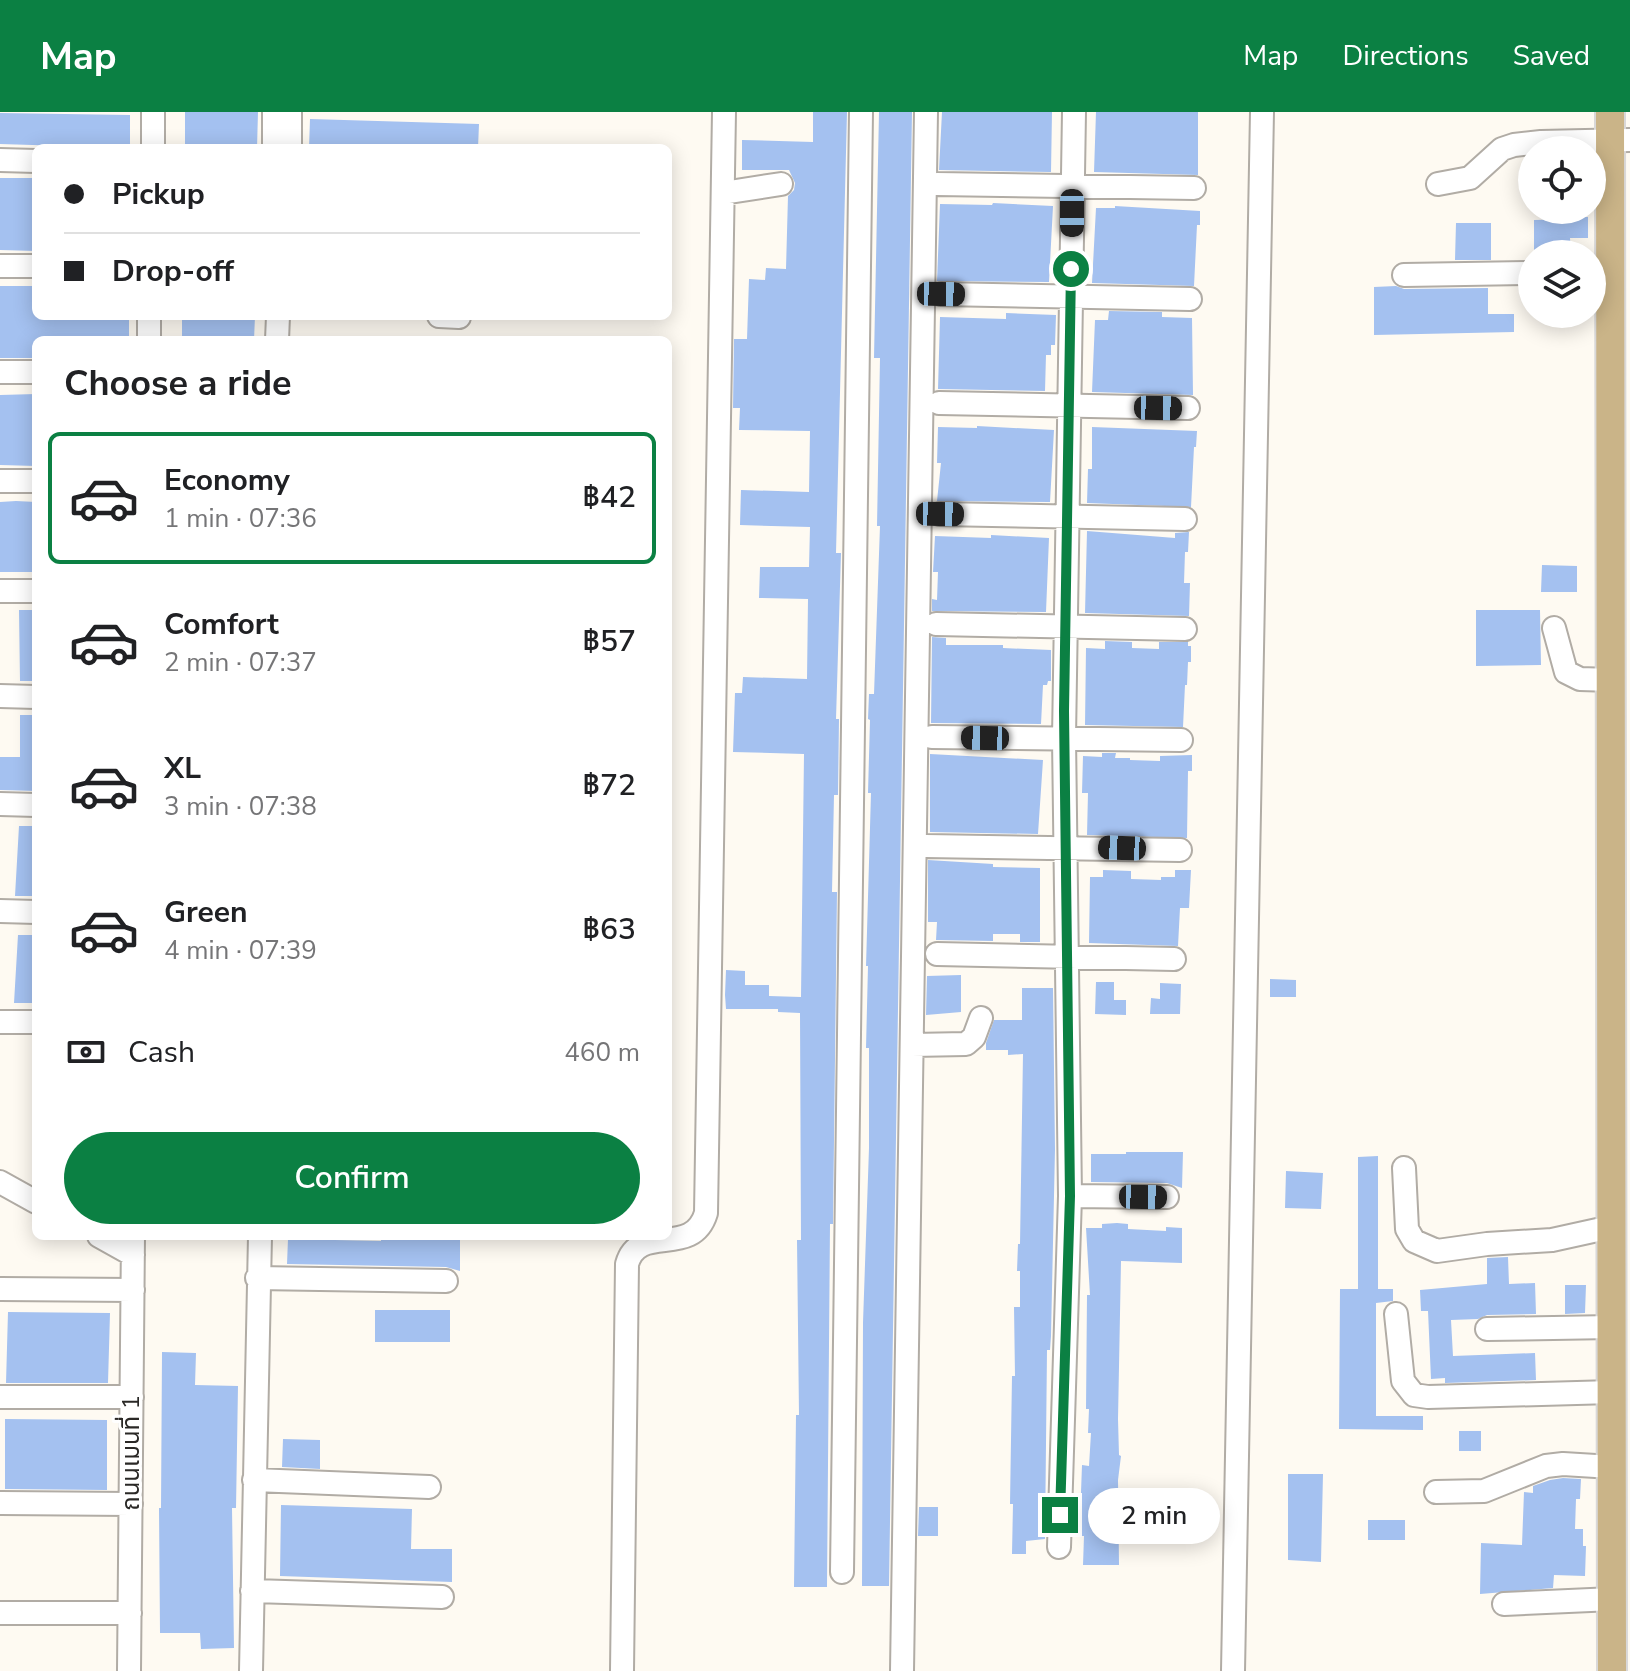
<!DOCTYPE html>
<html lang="en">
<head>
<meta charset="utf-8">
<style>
	:root { --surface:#fff; --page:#f6f6f6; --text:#202124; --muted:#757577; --line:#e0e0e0; --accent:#0b8043 }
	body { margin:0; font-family:"Nunito Sans","Noto Sans Thai",sans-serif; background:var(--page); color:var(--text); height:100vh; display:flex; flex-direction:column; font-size:30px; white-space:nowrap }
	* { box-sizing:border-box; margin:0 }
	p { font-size:26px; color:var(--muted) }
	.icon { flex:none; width:44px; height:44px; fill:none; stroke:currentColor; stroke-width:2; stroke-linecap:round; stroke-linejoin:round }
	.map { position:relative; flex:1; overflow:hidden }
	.drawer { position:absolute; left:32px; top:224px; width:640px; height:904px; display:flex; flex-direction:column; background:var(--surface); border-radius:12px; box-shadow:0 4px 20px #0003 }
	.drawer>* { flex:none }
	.guide { position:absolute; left:32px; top:32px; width:640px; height:176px; border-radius:12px; box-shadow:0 4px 20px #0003; display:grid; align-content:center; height:176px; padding:0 32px; background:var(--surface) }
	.controls { position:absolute; left:1518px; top:24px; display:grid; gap:16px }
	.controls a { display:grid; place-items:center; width:88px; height:88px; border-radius:50%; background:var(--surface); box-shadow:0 4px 20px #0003; font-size:40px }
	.end { position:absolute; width:36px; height:36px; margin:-18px; border:10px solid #0b8043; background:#fff; box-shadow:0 0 0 4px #fff }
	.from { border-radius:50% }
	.bubble { position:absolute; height:56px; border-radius:28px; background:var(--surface); box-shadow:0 4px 20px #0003; font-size:26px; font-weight:600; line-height:56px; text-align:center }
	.car { position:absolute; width:24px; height:48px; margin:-24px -12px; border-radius:10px; box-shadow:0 0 6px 2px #0007; background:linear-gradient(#222 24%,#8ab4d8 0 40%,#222 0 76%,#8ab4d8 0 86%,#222 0) }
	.guide b { display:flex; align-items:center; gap:28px; height:76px; font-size:30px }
	.guide b+b { border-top:2px solid var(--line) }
	.guide i { width:20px; height:20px; background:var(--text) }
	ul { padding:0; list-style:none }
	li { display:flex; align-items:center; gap:24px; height:132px; margin:0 16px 12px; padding:0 16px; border:4px solid transparent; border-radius:12px }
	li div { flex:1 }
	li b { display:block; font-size:30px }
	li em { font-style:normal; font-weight:600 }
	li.selected { border-color:var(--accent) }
	li>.icon { width:72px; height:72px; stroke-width:1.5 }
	h2 { padding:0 32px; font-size:36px; line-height:96px }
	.pay { display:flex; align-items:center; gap:20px; height:88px; padding:0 32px; font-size:30px }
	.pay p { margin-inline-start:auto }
	.cta { display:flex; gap:16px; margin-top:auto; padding:16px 32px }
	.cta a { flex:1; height:92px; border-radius:48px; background:var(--accent); color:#fff; font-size:32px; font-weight:600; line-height:92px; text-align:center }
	header { display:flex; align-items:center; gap:48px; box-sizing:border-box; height:112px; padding:0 40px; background:var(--accent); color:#fff }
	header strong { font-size:38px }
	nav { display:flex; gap:44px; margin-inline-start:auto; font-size:28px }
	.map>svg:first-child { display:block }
	.building { fill:#a4c1f0 }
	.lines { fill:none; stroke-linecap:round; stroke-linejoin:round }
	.minor-casing { stroke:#b1aca5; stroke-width:26 }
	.major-casing { stroke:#d9d8d8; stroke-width:32 }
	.minor { stroke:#fff; stroke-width:22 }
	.major { stroke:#cab488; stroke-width:28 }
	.route { stroke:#0b8043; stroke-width:10 }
	.labels { text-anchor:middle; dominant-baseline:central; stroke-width:6; stroke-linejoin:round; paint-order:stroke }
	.street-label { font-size:24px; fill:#2a2826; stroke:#fff }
</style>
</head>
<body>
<header>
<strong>Map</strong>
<nav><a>Map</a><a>Directions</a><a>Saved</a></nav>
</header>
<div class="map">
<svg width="1630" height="1559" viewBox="0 0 1630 1559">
	<rect width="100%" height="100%" fill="#fefaf2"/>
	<path class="building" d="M185 0H258L257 36H185Z
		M813 0H847L836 441H841L836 607H839L838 683H834L832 780H837L833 1112H830L827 1475H794L796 1303H799L797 1128H801L800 901 778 900V897H726L725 883 726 858 745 859V873H769V884L801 885 804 642 733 640 735 581H742L743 565 807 567 808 487 759 486 760 455H809L810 415 740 413 741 378 809 380 810 319 739 318 740 296H733L734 227H747L749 167 765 168 766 156 786 157 788 84 794 78 795 71 789 58H742V28L813 30Z
		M879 0H912L889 1474H862L863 1211 869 1036V936H866L868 854H866L871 681H868L870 608 868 607 869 582H874L880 414H877L880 246H874Z
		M942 0H1052L1051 60 939 58Z
		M1096 0H1198V63L1094 60Z
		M0 1 130 3V36L0 32Z
		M310 7 479 12 478 36H309Z
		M0 66H36V139L0 138Z
		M993 91 1053 94 1049 170 937 169 940 92 992 93Z
		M1115 94 1200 99V113H1197L1194 174 1092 171 1096 96H1115Z
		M1573 105H1588V126H1570L1571 138 1534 139V108L1573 107Z
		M1456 111H1491V148H1455Z
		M0 174H36V204H129V228H36V246H0Z
		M1396 174 1404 177 1488 176V202H1514V220L1374 223V175Z
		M1109 199 1162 200V205L1192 206 1193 283 1092 280 1095 208H1108Z
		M1006 201 1056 203 1055 233H1051V243H1046L1045 279 938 277 940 205 1006 207Z
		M182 204H255L254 228H182Z
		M36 282V354L0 353V283Z
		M977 314 1054 318 1050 390 937 389 941 351H937L938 315 977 316Z
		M1092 315 1197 319 1196 335H1194L1191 395 1087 391 1088 357H1092Z
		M16 389 36 390V460H0V390Z
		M1087 419 1175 426V421L1189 420 1188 440H1185L1184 471H1190L1189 504 1085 501Z
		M991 423 1049 426 1046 500 932 499V487L937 488 938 460H933L935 424 991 426Z
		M1542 453 1577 454V480H1541Z
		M19 498H36V569H20Z
		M1476 498H1540L1541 553 1476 554Z
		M932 525 946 526V533H1003V536L1051 538V569H1048L1047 573H1043L1041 612 931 611Z
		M1105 529 1132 530V536L1159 537V530H1188V534H1191V550H1188L1187 573H1185L1183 615 1085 613 1086 536 1105 537Z
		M20 603H36V679L0 678V645H20Z
		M1102 641H1116L1115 646H1130V648L1160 649V644L1192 643V659H1188L1187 726 1087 723 1088 681H1082L1083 644 1102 645Z
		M930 642 1043 648 1038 722 930 720Z
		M19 714H36V784H15Z
		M928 748 993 752V755L1040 756V830H1020V822H993V829L936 828 937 810H928Z
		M1103 758 1131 759V767L1161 768V765H1175V758H1191L1189 796H1180L1178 834 1089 831 1090 765H1103Z
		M18 823H36V891H14Z
		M961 863V900L926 903 927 864Z
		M1270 867 1296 868V885H1270Z
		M1096 870H1114V888H1126V903L1095 902Z
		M1160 871 1181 872 1180 902H1150L1151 886 1160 887Z
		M1022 876H1053L1055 1037 1051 1224 1050 1238H1047L1045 1427 1026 1429V1442H1012L1013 1392H1010L1012 1264H1015L1014 1195H1020V1159H1017L1018 1132H1020L1023 942 1008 943V938H986V931L994 908H1022Z
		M1126 1040H1183L1182 1076 1167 1071 1091 1070V1042H1126Z
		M1378 1044V1177H1393V1189L1376 1191V1304H1423V1318L1339 1317 1340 1177H1358V1045Z
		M1286 1059 1323 1061 1321 1097 1285 1096Z
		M1117 1111 1128 1112V1117L1166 1119V1115L1182 1116V1151L1121 1149 1118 1307 1119 1343 1121 1344 1118 1368 1119 1453H1083L1084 1424H1077V1408H1080L1082 1353 1089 1354 1091 1321H1088L1089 1297H1086L1087 1183H1090L1086 1116H1102V1112Z
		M381 1126 460 1127V1159L446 1155 287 1152 288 1127 381 1129Z
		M1508 1145 1509 1172 1535 1171 1536 1202 1487 1203 1478 1207 1451 1208 1453 1244 1535 1241 1536 1268 1445 1271V1266L1431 1267 1428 1199H1421L1420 1178 1487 1172V1146Z
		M1565 1173H1586L1585 1201 1565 1202Z
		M375 1198H450V1230H375Z
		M8 1200 110 1201 108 1271H6Z
		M162 1240 196 1241 195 1273 238 1274 236 1396H232L234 1536 201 1537 200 1521H160L159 1396H161Z
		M5 1307 107 1308V1378L5 1377Z
		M1459 1319H1481V1339H1459Z
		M283 1327 320 1328V1357L282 1355Z
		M1288 1362H1323L1321 1450 1288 1448Z
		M1563 1366 1581 1367 1580 1387H1576L1575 1417H1583V1434H1586L1585 1464 1554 1463 1553 1476 1480 1482 1481 1431 1522 1433 1524 1380 1533 1381V1374L1550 1368Z
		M281 1393 412 1397 411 1437H452V1470L280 1464Z
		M919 1395H938V1424H918Z
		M1368 1408H1405V1428H1368Z"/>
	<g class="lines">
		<g class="minor-casing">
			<path id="minor" d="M153 36V0
				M274 36V0
				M290 36V0
				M0 48 36 49
				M937 72 1194 76
				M1438 72 1470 66 1502 37 1514 33 1541 30 1630 28
				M723 81 781 72
				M0 154H36
				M1404 163 1532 161
				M941 182 1190 187
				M439 204 459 205
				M149 228V204
				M277 228 278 204
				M0 260H36
				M939 291 1188 296
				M0 369H36
				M940 402 1185 407
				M0 479H36
				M936 512 1185 517
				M1554 516 1566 560 1580 567 1612 568
				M0 584 36 585
				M932 625 1181 628
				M0 692 36 693
				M926 734 1180 738
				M0 799 36 800
				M937 842 1174 847
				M0 910H36
				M912 933 966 932 974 925 981 906
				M1404 1056 1407 1117 1414 1129 1437 1139 1487 1132 1552 1128 1611 1115
				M0 1070 36 1090
				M1070 1084 1167 1085
				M99 1124 133 1143
				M257 1166 446 1169
				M0 1177 133 1178
				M1396 1202 1403 1269 1414 1283 1428 1285 1612 1280
				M1487 1217 1612 1215
				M0 1285H132
				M254 1368 429 1375
				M1436 1380 1484 1379 1546 1354 1563 1352 1612 1355
				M0 1391 131 1392
				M1059 1435 1070 1084 1064 626 1074 0
				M842 1460 861 0
				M252 1479 442 1485
				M1504 1492 1613 1487
				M0 1501H130
				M129 1559 133 1124
				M251 1559 260 1124
				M622 1559 627 1152C639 1110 692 1147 706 1101L724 0
				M902 1559 926 0
				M1233 1559 1262 0"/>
		</g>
		<g class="major-casing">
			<path id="major" d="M1610 0 1612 1559"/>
		</g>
		<use href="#minor" class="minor"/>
		<use href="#major" class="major"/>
	</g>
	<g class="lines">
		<path class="route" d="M1060 1403 1070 1084 1064 599 1071 157"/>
	</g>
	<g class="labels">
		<g class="street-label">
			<text transform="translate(131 1341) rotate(-90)">ถนนเมนที่ 1</text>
		</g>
	</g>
</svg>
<div class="controls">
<a><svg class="icon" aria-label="locate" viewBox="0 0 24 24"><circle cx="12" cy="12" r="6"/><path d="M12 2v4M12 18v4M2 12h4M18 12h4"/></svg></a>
<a><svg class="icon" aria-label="layers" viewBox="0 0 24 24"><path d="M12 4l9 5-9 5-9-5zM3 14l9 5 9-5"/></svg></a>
</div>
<i class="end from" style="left:1071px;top:157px"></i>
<i class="end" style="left:1060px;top:1403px"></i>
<div class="bubble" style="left:1088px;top:1376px;width:132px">2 min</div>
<i class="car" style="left:1072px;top:101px;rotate:180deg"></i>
<i class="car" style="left:941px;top:182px;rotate:91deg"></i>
<i class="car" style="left:1158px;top:296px;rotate:91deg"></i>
<i class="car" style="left:940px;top:402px;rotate:91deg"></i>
<i class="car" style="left:985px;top:626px;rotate:271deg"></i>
<i class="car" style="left:1122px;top:736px;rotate:272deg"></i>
<i class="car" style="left:1143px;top:1085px;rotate:91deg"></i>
<div class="guide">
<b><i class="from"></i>Pickup</b>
<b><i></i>Drop-off</b>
</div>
<section class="drawer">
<h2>Choose a ride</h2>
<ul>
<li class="selected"><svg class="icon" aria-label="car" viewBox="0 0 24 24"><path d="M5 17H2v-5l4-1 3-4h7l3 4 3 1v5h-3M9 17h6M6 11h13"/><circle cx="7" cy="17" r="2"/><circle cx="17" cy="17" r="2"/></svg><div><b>Economy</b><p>1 min · 07:36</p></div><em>฿42</em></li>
<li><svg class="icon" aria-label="car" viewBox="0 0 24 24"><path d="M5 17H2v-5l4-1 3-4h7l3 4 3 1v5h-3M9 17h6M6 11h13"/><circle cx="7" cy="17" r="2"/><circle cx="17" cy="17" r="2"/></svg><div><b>Comfort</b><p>2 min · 07:37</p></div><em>฿57</em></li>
<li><svg class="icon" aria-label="car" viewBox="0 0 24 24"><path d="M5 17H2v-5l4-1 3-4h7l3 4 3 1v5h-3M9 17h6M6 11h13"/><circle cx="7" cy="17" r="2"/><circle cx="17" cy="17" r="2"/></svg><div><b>XL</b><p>3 min · 07:38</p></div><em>฿72</em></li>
<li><svg class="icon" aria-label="car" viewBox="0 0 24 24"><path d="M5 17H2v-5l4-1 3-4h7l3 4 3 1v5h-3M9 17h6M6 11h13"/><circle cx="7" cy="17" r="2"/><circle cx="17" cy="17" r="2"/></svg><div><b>Green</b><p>4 min · 07:39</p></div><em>฿63</em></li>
</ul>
<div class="pay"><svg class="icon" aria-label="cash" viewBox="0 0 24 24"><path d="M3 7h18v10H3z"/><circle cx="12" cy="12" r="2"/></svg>Cash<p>460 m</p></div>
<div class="cta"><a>Confirm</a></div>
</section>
</div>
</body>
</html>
